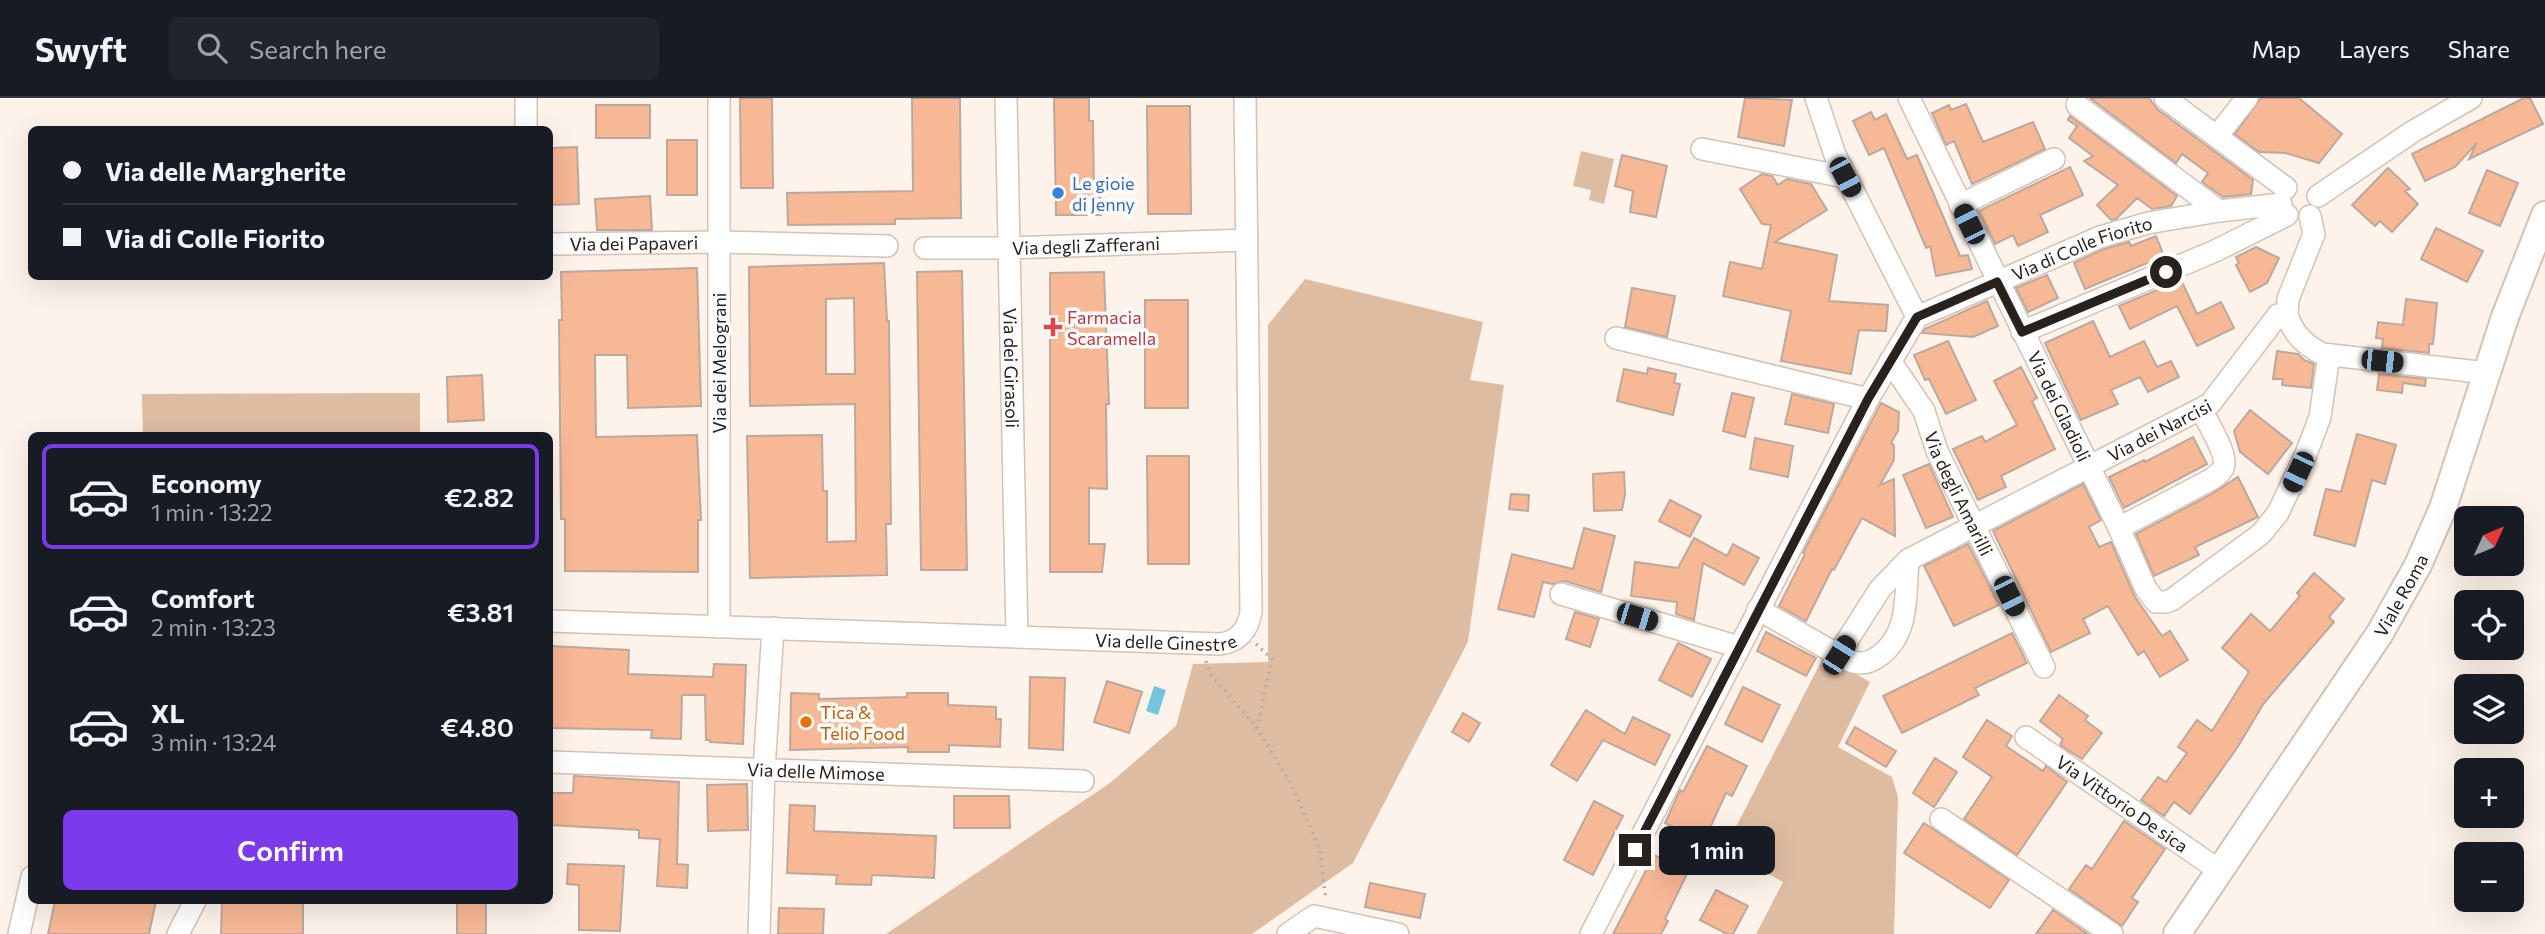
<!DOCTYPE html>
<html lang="en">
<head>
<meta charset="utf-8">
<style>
	:root { --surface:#171b24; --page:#20242c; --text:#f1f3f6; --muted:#9ea1a6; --line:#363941; --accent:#7c3aed }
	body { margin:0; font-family:Commissioner,sans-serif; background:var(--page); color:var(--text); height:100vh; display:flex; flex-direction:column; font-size:26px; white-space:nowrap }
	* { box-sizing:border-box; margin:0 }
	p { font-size:23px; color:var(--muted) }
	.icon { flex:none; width:38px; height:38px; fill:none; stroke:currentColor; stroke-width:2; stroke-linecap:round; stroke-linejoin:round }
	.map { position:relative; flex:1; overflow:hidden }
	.details { position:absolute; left:28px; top:334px; width:525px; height:472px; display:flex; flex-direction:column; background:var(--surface); border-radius:10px; box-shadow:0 7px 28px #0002 }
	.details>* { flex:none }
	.banner { position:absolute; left:28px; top:28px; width:525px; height:154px; border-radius:10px; box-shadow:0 7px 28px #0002; display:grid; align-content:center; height:154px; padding:0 35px; background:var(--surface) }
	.needle { width:46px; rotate:46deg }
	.tools { position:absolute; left:2454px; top:408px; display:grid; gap:14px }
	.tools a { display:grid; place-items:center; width:70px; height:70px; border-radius:10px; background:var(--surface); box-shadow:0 7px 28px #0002; font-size:35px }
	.end { position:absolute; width:32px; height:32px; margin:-16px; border:9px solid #28211c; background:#fff; box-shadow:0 0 0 4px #fff }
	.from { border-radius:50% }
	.bubble { position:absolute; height:49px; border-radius:10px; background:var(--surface); box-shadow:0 7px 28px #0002; font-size:23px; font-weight:600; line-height:49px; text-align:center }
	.car { position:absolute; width:21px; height:42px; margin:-21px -10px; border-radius:9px; box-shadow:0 0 5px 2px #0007; background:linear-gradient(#222 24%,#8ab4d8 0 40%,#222 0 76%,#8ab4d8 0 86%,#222 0) }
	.banner b { display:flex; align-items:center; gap:24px; height:66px; font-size:26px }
	.banner b+b { border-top:2px solid var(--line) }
	.banner i { width:18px; height:18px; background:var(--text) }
	ul { padding:12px 0 0; list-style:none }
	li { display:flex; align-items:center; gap:21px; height:105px; margin:0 14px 10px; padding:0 21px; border:4px solid transparent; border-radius:10px }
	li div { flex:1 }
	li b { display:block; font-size:26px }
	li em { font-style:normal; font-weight:600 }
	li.selected { border-color:var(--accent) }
	li>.icon { width:63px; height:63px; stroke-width:1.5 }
	.button { display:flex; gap:14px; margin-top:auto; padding:14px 35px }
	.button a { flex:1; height:80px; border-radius:10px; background:var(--accent); color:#fff; font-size:28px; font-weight:600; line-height:80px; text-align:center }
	header { display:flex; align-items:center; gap:42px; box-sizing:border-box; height:98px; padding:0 35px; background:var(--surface); border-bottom:2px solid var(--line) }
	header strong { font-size:33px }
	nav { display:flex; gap:38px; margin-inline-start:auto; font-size:24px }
	.search { width:490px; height:63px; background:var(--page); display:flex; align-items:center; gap:18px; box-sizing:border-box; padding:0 24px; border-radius:10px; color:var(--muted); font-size:26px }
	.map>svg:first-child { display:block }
	.green { fill:#debca2 }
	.water { fill:#73c5dd }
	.building { fill:#f7b896; stroke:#bca89d; stroke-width:2; fill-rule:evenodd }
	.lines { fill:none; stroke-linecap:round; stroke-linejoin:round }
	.minor-casing { stroke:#d4c2b4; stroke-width:24 }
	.tertiary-casing { stroke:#d4c2b4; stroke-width:30 }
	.path { stroke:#b6aca5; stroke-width:3.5; stroke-dasharray:2 5; stroke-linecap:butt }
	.minor { stroke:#fff; stroke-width:21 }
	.tertiary { stroke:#fff; stroke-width:26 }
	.route { stroke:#28211c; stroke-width:9 }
	.shop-dot { fill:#3f7fe0; stroke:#fff; stroke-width:2.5 }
	.health-dot { fill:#e0444e; stroke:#fff; stroke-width:2.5 }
	.food-dot { fill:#e8710a; stroke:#fff; stroke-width:2.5 }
	.labels { text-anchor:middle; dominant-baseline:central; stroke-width:7; stroke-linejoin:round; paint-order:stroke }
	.shop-label { font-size:18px; fill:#366cbe; stroke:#fff; text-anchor:start }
	.street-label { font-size:18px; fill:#28211c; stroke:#fff }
	.health-label { font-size:18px; fill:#be3a42; stroke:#fff; text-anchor:start }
	.food-label { font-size:18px; fill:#c56008; stroke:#fff; text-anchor:start }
</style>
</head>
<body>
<header>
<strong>Swyft</strong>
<div class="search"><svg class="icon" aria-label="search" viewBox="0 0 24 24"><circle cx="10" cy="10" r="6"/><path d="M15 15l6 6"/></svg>Search here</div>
<nav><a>Map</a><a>Layers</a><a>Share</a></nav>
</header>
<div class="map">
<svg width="2545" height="836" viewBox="0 0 2545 836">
	<rect width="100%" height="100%" fill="#fef3ea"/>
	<path class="green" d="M1581 53 1614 61 1604 106 1589 102 1591 92 1573 88Z
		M1305 181 1483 224 1470 282 1504 287 1468 544 1353 765 1252 836H886L1110 685 1176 628 1193 566 1268 564V227Z
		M420 295V338H143L142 296Z
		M1824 558 1870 584 1838 649 1892 679 1898 699 1894 836H1756L1783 784 1724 752Z"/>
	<path class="water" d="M1154 588 1166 592 1158 617 1146 613Z"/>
	<path class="building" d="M740 0H772L773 90H741Z
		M912 0H960L961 120 895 121V126L788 127 787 95 913 93Z
		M1054 0H1089V23H1093L1094 94H1100L1101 117H1056Z
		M1745 0 1792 2 1784 48 1738 39Z
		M2090 0H2149L2157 11 2253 82 2251 96 2223 99 2202 84 2208 75 2182 56 2176 65Z
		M2261 0H2299L2342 36 2319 65 2285 55 2259 54 2235 36Z
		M2524 0H2530L2543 26 2469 61 2477 45 2455 69 2425 83 2412 56Z
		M1966 6 1983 44 2033 24 2045 51 1972 86 1954 43 1946 47 1932 15 1949 7 1951 12Z
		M596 7H650V40H596Z
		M1147 8H1190L1191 116H1148Z
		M1871 14 1875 22 1886 16 1907 61 1917 57 1960 158 1968 157 1972 171 1936 178 1930 148 1926 150 1884 50 1869 57 1853 23Z
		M2070 18 2177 98 2171 108 2152 111 2137 100 2116 121 2111 122 2097 107 2118 87 2084 63 2093 58 2069 40 2077 28 2068 22Z
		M667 42H697V97H667Z
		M577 49 579 106 550 107V50Z
		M1622 57 1667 68 1656 119 1630 114 1633 93 1615 88Z
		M2070 69 2083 97 2040 117 2048 134 2018 148 2013 137 1995 146 1979 113Z
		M2388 70 2410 91 2405 93 2418 106 2392 134 2380 123 2375 128 2352 107Z
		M2487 72 2518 85 2500 128 2469 115Z
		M1762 76 1772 78 1778 87 1787 81 1811 86 1827 112 1775 144 1837 157 1829 203 1888 207 1886 233 1859 232 1851 276 1781 263 1791 213 1723 198 1730 164 1762 171 1771 127 1762 126 1740 91Z
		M650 98 652 132H597L595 101Z
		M2436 130 2483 153 2467 184 2421 161Z
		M2156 138 2164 158 2085 191 2074 165 2104 151 2129 144 2131 148Z
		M2256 149 2279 160 2267 185 2250 194 2236 167 2239 165 2236 159Z
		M884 165 887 223H889L891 426H886L887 477 750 480 747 338 822 337 823 393H827V444L856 443 855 306 750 308 749 169ZM854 200 855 276H826V201Z
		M697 170 701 308 628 310 627 257H595L596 339 697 337 701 422H698V474L565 473V421H561L559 222H562L561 174Z
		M962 173 967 472H921L917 174Z
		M1104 174 1109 306H1106L1107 391 1089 390V446H1105L1102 474H1050V175Z
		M2047 177 2058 200 2028 214 2016 190Z
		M2181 182 2197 216 2221 204 2234 230 2197 248 2177 208 2130 231 2119 208Z
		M1632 190 1675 198 1667 239 1625 229Z
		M2406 201 2437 205 2433 246H2429V255L2382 250 2383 241 2376 240 2378 224 2403 227Z
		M1145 202H1188V310H1145Z
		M1987 203 1998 228 1973 239 1922 235 1925 231Z
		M2093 223 2110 259 2144 243 2157 269 2171 263 2179 279 2148 294 2140 279 2111 292 2118 306 2081 322 2045 245Z
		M1948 243 1976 302 1946 316 1929 281 1925 282 1914 257Z
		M2277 253 2298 256 2304 262 2314 266 2311 290 2282 287 2283 281H2273Z
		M2021 269 2037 300 2032 303 2055 351 2001 378 2006 389 1978 402 1953 351 1982 338 1985 344 2017 327 1994 283Z
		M1648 270 1676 276 1674 285 1680 286 1673 317 1617 303 1624 271 1647 276Z
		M2379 276 2426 281 2425 288 2403 285 2402 295 2377 292Z
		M482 277 484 322 448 324 447 279Z
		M1732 295 1754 300 1745 339 1723 333Z
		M1792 296 1834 306 1828 335 1785 326Z
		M1881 305 1899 314 1898 333 1891 345 1894 347V362L1880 387 1894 381 1895 438 1862 420 1834 472 1832 471 1806 523 1779 508 1805 456 1803 455Z
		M2250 312 2292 345 2268 376 2240 354 2234 333Z
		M2357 336 2396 347 2385 386 2372 382 2355 448 2314 437 2326 391 2341 394Z
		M2193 339 2207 366 2124 410 2109 379 2144 362 2145 364Z
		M1755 340 1793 348 1788 379 1750 371Z
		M1147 358H1189V466H1148Z
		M1929 366 1953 419 1926 430 1903 377Z
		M1624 374 1625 397 1622 412 1594 413 1593 376Z
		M2238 379 2258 419 2195 449 2199 457 2154 478 2136 436 2210 397Z
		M2083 386 2101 422 2089 429 2099 449 2111 444 2135 499 2162 538 2170 533 2188 562 2160 579 2144 553 2138 557 2108 508 2083 521 2090 535 2051 554 1993 433Z
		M1511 396 1529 397 1528 413 1509 411Z
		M1670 402 1701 418 1690 439 1659 423Z
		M1584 430 1615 438 1601 494 1565 483 1552 486 1543 484 1534 519 1498 511 1512 456 1573 471Z
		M1694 440 1727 458 1733 446 1759 460 1744 487 1703 465 1694 522 1676 516 1677 504 1631 498 1635 464 1678 470Z
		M1968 446 1999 507 1954 528 1924 468Z
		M2314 475 2344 501 2329 519 2334 524 2264 605 2237 650 2190 716 2174 704 2164 718 2141 702 2158 679 2166 684 2187 655 2178 649 2197 622 2212 633 2249 574 2222 550 2251 516 2270 533 2300 498 2297 495Z
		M1575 514 1599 521 1590 549 1566 541Z
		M1766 534 1816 560 1806 578 1757 553Z
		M2012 535 2027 565 1975 590 1979 597 1902 635 1883 598Z
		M1678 545 1711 561 1692 599 1659 582Z
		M550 548 629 552 628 576 713 579 714 566 746 567 743 646 710 644V642H706L705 597H682L681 641 651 640 652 632 550 630Z
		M1030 579 1065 580 1063 652 1029 650Z
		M1107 583 1142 594 1129 635 1094 624Z
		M1743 589 1780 607 1762 644 1725 626Z
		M791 595 819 596V601L907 599V595H948V607L996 609V621H1001L1000 649 949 647V654H908V649L790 652Z
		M2059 597 2088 618 2085 622 2102 635 2082 661 2060 647 2063 641 2040 623Z
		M1586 612 1625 636 1633 619 1670 637 1655 667 1603 642 1577 683 1551 667Z
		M1463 615 1480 625 1469 644 1452 634Z
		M1987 622 2012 638 2006 648 2043 673 2046 668 2067 684 2017 757 1964 721 1992 679 1963 659Z
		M1855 629 1896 653 1886 669 1846 645Z
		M1707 648 1747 668 1732 698 1726 695 1704 743 1665 725 1680 692 1683 694Z
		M1935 660 1957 674 1934 709 1913 695Z
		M574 678 679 684 677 766 688 767 687 790 657 788 660 741 639 740V732L550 727V695H573Z
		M747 686 748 732 708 733 707 687Z
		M954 698H1009L1010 730H954Z
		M1594 703 1623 718 1593 777 1564 762Z
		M790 707 815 708 814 733 936 738 934 780 872 777 871 787 836 786 837 777 787 775Z
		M2124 723 2165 751 2132 800 2138 804 2122 828 2069 791 2086 767 2092 771Z
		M1924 725 2009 782 1990 810 1904 755Z
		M1654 757 1688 774 1665 821 1668 823 1661 836H1613Z
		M568 766 624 768 620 833 579 832V787L567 786Z
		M1370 785 1425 796 1420 820 1365 809Z
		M1716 792 1748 808 1733 836H1727L1700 822Z
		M55 803H156L149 836H48Z
		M222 803H303V836H221Z
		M457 803H486V836H457Z
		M779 810 824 811 823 836H778Z
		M2053 812 2088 836H2036Z"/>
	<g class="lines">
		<g class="minor-casing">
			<g id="minor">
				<path id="s1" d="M1006 0 1017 539"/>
				<path d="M1816 0 1835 57 1917 219"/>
				<path id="s2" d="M1909 0 2119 430 2146 491 2156 504H2166L2173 501 2261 436 2278 415 2306 356 2320 319 2329 257"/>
				<path d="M2165 0 2286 90"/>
				<path d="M2077 7 2219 113"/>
				<path d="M526 32V0"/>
				<path d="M2217 38 2247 0"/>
				<path d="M1702 51 1845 79"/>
				<path d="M2318 98 2412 34 2471 0"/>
				<path d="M1960 107 2054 61"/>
				<path id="s3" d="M550 146 719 144 887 148"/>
				<path id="s4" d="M925 150H1009L1247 142"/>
				<path d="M2287 216C2292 234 2305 248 2323 256L2487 275"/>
				<path d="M2022 234 2215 153 2287 117"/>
				<path d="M1616 240 1868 301"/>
				<path id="s5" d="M1890 263 1924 313 1937 353 2044 569"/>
				<path d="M2119 430 2210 382C2215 379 2220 376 2223 370 2229 357 2207 324 2201 311"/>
				<path id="s6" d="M1908 462C1905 497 1910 536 1879 558 1864 569 1854 566 1838 557L1880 491 1908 462 2210 306 2278 217 2287 216 2288 201 2314 136 2310 118"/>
				<path d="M1561 496 1739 549"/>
				<path d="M1758 511 1838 557"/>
				<path id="s7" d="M550 523 1220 546C1239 544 1248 531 1251 514L1245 0"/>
				<path d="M719 529V0"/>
				<path id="s8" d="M2026 639 2220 773"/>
				<path id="s9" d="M550 664 1083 683"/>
				<path d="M1941 721 2112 836"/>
				<path d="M19 836 32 779"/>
				<path d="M178 836 195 803"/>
				<path d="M759 836 764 672 773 530"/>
				<path d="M1288 836 1314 818 1398 836"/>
				<path id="s10" d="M1591 836 1868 301 1917 219 2100 139 2148 125 2219 113 2281 106"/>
			</g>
		</g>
		<g class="tertiary-casing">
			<g id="tertiary">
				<path id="s11" d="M2177 836 2380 535 2418 467 2443 410 2505 219 2545 117"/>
			</g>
		</g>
		<path class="path" d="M1256 546 1272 561 1257 630
			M1206 563 1211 577 1257 630 1292 688 1320 752 1325 796 1322 801"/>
		<use href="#minor" class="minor"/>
		<use href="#tertiary" class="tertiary"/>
	</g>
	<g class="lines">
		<path class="route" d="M1635 752 1868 301 1917 219 1997 184 2022 234 2166 174"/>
	</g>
	<circle class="shop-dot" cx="1058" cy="95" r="7"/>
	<path class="health-dot" d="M1049.5 218.5h7v7h7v7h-7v7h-7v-7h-7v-7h7z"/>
	<circle class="food-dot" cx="806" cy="624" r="7"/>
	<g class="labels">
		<g class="shop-label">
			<text x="1072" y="85">Le gioie<tspan x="1072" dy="21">di Jenny</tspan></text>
		</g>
		<g class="street-label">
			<text stroke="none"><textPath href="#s3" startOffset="84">Via dei Papaveri</textPath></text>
			<text stroke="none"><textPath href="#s4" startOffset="161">Via degli Zafferani</textPath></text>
			<text stroke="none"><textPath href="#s10" startOffset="877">Via di Colle Fiorito</textPath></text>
			<text transform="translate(719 265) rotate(-90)">Via dei Melograni</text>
			<text stroke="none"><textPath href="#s1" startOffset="270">Via dei Girasoli</textPath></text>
			<text stroke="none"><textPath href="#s2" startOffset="343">Via dei Gladioli</textPath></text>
			<text stroke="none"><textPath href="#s6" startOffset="550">Via dei Narcisi</textPath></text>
			<text stroke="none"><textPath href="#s5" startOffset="150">Via degli Amarilli</textPath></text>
			<text stroke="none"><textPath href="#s11" startOffset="406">Viale Roma</textPath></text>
			<text stroke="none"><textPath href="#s7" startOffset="616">Via delle Ginestre</textPath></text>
			<text stroke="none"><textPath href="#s9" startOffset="266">Via delle Mimose</textPath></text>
			<text stroke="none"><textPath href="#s8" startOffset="117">Via Vittorio De sica</textPath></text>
		</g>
		<g class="health-label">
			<text x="1067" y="219">Farmacia<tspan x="1067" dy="21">Scaramella</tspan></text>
		</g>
		<g class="food-label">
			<text x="820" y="614">Tica &amp;<tspan x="820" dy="21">Telio Food</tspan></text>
		</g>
	</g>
</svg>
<div class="tools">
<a><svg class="needle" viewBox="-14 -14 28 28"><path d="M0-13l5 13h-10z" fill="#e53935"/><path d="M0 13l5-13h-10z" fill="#9ea1a6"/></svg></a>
<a><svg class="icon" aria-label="locate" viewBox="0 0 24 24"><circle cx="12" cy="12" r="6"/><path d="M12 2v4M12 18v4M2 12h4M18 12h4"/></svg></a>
<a><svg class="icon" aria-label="layers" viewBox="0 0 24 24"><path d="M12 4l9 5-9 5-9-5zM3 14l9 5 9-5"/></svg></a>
<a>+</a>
<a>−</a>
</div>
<i class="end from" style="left:2166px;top:174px"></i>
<i class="end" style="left:1635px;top:752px"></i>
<div class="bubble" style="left:1659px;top:728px;width:116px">1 min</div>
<i class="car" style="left:1845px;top:79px;rotate:152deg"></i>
<i class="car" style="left:1969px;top:126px;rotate:334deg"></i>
<i class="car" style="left:2382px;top:263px;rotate:96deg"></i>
<i class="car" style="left:2298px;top:374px;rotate:205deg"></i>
<i class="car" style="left:2009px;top:498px;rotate:154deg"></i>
<i class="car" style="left:1637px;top:519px;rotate:107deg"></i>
<i class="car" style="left:1839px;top:557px;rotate:32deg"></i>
<div class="banner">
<b><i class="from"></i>Via delle Margherite</b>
<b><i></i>Via di Colle Fiorito</b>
</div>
<section class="details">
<ul>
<li class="selected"><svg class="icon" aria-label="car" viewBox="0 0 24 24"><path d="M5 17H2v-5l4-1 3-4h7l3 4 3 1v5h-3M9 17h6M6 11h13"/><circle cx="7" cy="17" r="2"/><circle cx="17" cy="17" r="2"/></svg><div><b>Economy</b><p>1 min · 13:22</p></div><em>€2.82</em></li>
<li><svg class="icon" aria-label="car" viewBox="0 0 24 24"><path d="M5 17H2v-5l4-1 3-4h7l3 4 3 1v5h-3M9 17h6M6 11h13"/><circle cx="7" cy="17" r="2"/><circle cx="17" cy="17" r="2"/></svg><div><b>Comfort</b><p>2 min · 13:23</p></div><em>€3.81</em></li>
<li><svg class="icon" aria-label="car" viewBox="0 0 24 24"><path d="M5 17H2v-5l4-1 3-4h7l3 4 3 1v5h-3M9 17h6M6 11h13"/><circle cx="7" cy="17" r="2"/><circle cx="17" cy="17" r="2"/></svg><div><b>XL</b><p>3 min · 13:24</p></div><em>€4.80</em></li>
</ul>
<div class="button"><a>Confirm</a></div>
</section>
</div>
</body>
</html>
